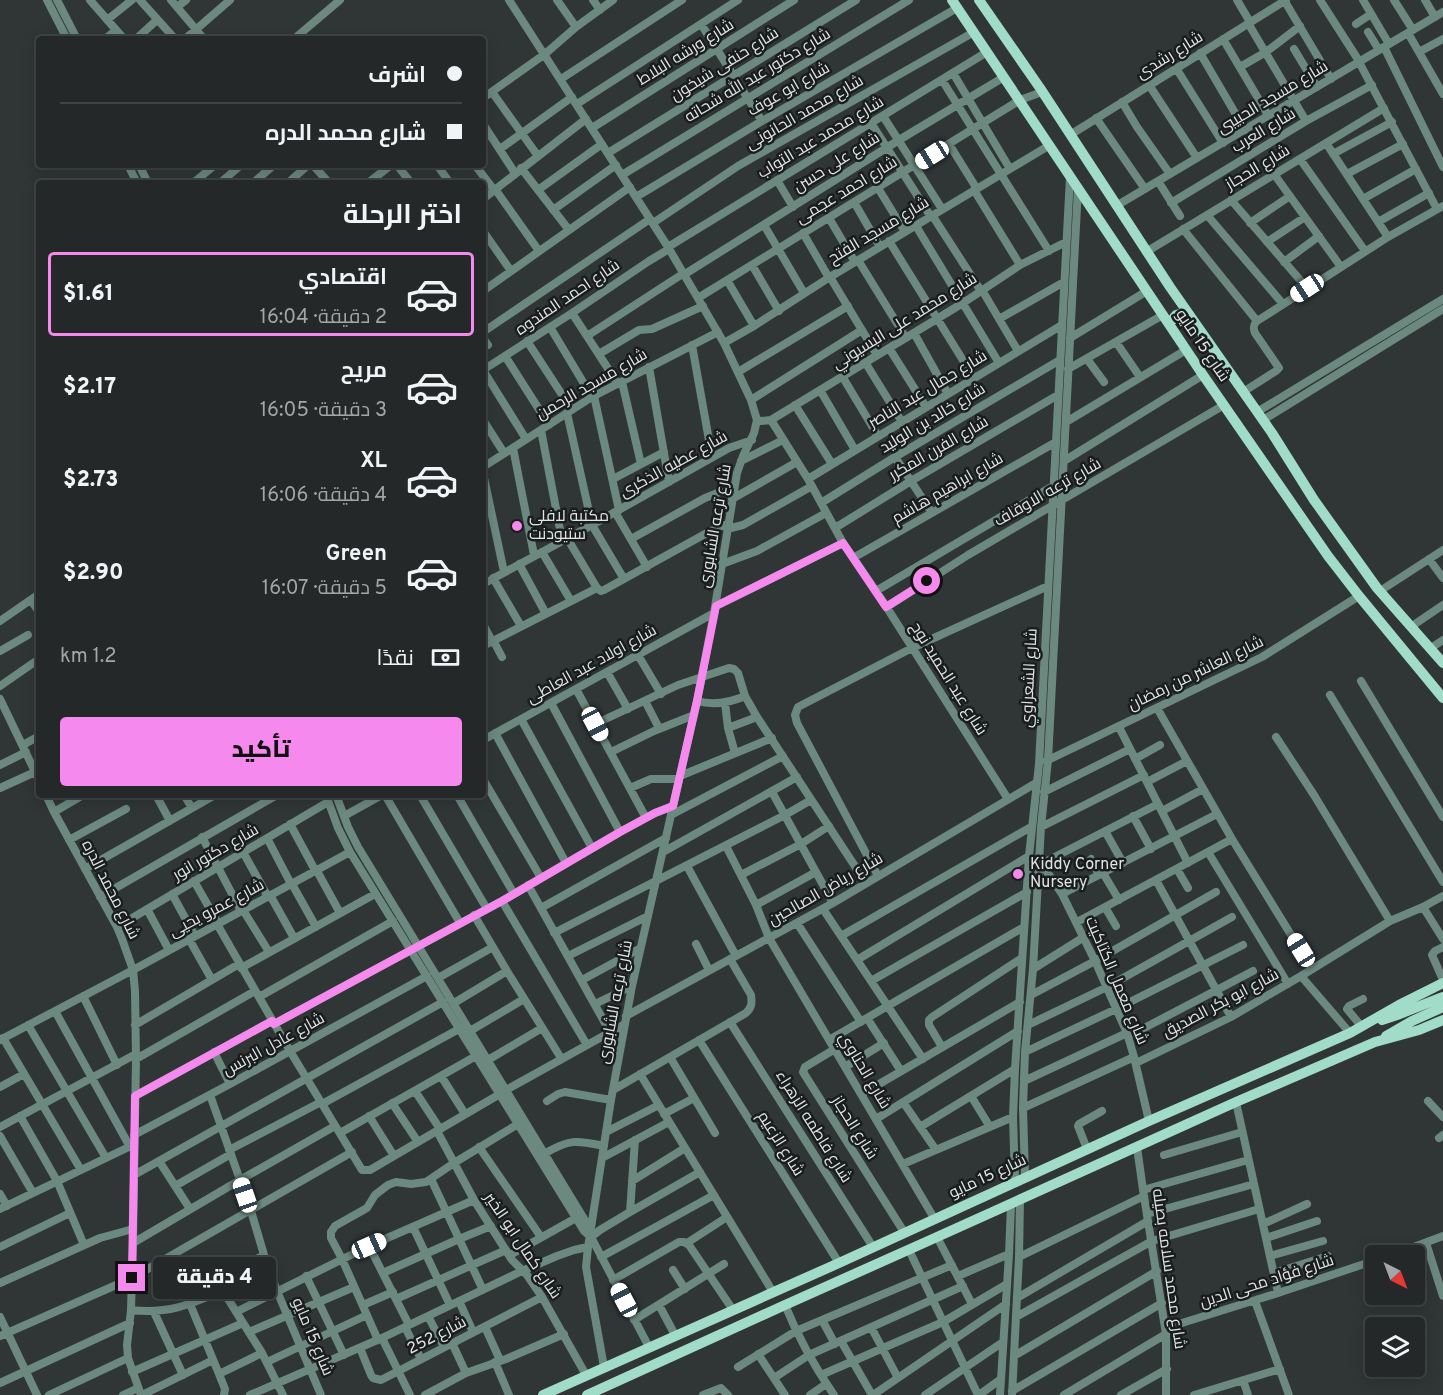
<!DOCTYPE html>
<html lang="ar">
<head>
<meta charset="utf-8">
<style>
	:root { --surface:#242828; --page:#303434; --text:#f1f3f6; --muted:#a3a6a8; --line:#414445; --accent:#f689ed }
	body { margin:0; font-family:Overpass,Cairo,sans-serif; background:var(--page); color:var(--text); direction:rtl; height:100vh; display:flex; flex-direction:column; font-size:22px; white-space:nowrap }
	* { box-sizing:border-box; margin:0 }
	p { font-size:20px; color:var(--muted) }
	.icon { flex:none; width:33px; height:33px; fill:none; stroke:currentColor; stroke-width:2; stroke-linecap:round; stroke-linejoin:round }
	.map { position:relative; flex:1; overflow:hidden; direction:ltr }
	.sheet { position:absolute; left:36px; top:180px; width:450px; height:618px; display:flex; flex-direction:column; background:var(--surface); border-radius:6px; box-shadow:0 3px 15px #0003,0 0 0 2px var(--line); direction:rtl }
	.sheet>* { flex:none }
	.hud { position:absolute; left:36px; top:36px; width:450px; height:132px; border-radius:6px; box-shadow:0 3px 15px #0003,0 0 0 2px var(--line); direction:rtl; display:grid; align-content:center; height:132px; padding:0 24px; background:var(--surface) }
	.needle { width:39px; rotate:138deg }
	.tools { position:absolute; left:1365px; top:1245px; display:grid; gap:12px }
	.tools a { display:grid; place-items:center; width:60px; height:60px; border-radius:6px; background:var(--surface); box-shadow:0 3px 15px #0003,0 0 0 2px var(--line); font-size:30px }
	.end { position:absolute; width:27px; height:27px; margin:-14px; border:8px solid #f689ed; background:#111; box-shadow:0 0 0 3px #111 }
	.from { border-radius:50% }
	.bubble { position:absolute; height:42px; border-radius:6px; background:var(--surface); box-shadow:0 3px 15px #0003,0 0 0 2px var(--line); font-size:20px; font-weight:800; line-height:42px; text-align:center; direction:rtl }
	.car { position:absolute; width:18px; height:36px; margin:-18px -9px; border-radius:8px; box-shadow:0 0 4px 2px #0007; background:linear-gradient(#fff 24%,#345 0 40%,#fff 0 76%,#345 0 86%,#fff 0) }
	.hud b { display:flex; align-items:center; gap:21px; height:57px; font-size:22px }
	.hud b+b { border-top:2px solid var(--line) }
	.hud i { width:15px; height:15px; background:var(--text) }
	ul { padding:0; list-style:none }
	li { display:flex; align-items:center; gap:18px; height:84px; margin:0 12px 9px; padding:0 12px; border:3px solid transparent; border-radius:6px }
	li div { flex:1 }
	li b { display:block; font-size:22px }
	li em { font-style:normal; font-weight:800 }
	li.active { border-color:var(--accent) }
	li>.icon { width:54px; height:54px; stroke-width:1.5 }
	h2 { padding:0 24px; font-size:27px; line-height:72px }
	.pay { display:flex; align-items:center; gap:15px; height:66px; padding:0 24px; font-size:22px }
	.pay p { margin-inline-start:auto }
	.primary-button { display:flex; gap:12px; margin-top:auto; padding:12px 24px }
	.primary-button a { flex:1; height:69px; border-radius:6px; background:var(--accent); color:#111; font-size:24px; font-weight:800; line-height:69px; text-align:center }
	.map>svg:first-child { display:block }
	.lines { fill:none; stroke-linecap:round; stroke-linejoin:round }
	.minor { stroke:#6c897f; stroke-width:8 }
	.major { stroke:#a0dcc8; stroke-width:10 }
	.route { stroke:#f689ed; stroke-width:8 }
	.poi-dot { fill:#f689ed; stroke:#1a1d1d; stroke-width:2 }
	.labels { text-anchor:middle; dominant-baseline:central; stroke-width:5; stroke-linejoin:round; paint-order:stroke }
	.street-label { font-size:16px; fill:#e1e5e5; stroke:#1a1d1d }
	.poi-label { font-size:16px; fill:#e1e5e5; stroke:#1a1d1d; text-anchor:start }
</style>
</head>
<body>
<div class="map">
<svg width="1443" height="1395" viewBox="0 0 1443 1395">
	<rect width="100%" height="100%" fill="#303636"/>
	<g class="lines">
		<path class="minor" d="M47 0 67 39
			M57 0 77 39
			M90 0 124 39
			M140 0 175 39
			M171 0 204 39
			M509 0 668 247 724 343 751 400 757 420 754 433 743 456 737 473 714 613 697 701 632 986 611 1100 588 1247 586 1267 604 1367
			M557 0 576 27
			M593 0 600 10
			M1237 0 1250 22
			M1284 0 1331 79
			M1320 0 1359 61
			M1363 0 1389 44
			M1394 0 1413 30
			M1425 0 1435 17
			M177 7 186 0
			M107 20 132 0
			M1248 23 1306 121
			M701 24 762 121
			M1356 24 1371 14
			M1368 32 1379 50
			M1408 33 1443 94
			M105 39 116 30
			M136 39 157 20
			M185 39 230 0
			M294 39 340 0
			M1223 39 1268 115
			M1384 47 1443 167
			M1294 49 1317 87
			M1419 52 1443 39
			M1200 53 1245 130
			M1359 62 1437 209
			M1240 67 1266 52 1300 26
			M1176 68 1223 143
			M953 73 1010 169
			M561 79 682 0
			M942 80 1049 251
			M1149 85 1197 158
			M492 92 538 156
			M483 98 545 54 576 27 613 0
			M1122 102 1137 127 1170 174
			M577 104 738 0
			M883 116 942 209
			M1096 118 1145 189
			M871 123 931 217
			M483 124 515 173
			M592 128 794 0
			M1070 135 1286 0
			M1326 143 1388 237
			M949 144 977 189
			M500 149 572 97
			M608 153 856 0
			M1333 154 1392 122
			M1300 159 1365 251
			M128 165 137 183
			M139 165 148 183
			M313 165 329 183
			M397 165 411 183
			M437 165 450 183
			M475 165 494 190
			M521 168 569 230
			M1274 174 1341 267
			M1347 174 1403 144
			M622 175 909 0
			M777 180 793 207
			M1158 181 1180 216
			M193 183 215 165
			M220 183 241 165
			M253 183 274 165
			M288 183 308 165
			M368 183 391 165
			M878 188 905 232
			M495 189 539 251
			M538 190 602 144
			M974 190 1020 265
			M636 197 762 121 957 8
			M483 199 586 119
			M1363 199 1416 169
			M1231 200 1307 288
			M854 202 880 247
			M1171 203 1306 121 1372 85
			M1116 206 1443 12
			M553 210 616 165
			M932 215 981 291
			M1207 215 1283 304
			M829 218 855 262
			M1378 222 1429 193
			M653 223 738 166 974 32
			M1250 223 1290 196
			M764 225 804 293
			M916 226 999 363
			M1183 229 1257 321
			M483 231 511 271
			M803 233 829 278
			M889 241 974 378
			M1267 242 1305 217
			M668 247 987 52
			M1146 252 1384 108
			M858 260 906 338
			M1284 262 1319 236
			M752 265 779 311
			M685 274 899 140 1004 77
			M830 277 877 355
			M727 280 754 326
			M982 290 1018 351
			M483 291 630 187
			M698 298 1020 100 1042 92
			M572 313 618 384
			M999 319 1064 282
			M550 327 592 397
			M483 332 650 219
			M914 333 948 394
			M587 336 684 273
			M483 338 488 345
			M1070 338 1147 291
			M527 341 572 410
			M1116 342 1140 377
			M724 343 754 326 830 277 1050 145
			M692 345 712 457
			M889 348 926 407
			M599 354 639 330 652 329 703 306
			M505 356 549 425
			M1087 359 1104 382
			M865 362 902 422
			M649 367 669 482
			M1068 369 1163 315
			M483 370 572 313 649 261 669 249
			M483 370 526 439
			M738 372 848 306
			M842 376 878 436
			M622 382 641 464
			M820 390 855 450
			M1243 392 1276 371 1279 368 1255 333C1253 328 1253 325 1257 321L1388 237 1443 206
			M594 396 619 510
			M751 400 862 330
			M795 405 832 464
			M1257 412 1443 299
			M567 413 592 525 624 579
			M483 420 504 453
			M757 420 761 421 771 420 963 303 1020 265 1066 242
			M771 420 808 479 843 543 884 603 1008 799
			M1263 420 1443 309
			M1066 422 1186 350
			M541 430 562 540
			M513 448 534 555
			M895 457 932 513
			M741 461 783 440
			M1064 461 1203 375
			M483 467 592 397 718 332
			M483 473 504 572
			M613 479 664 452
			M808 479 1062 325
			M732 499 797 462
			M821 503 895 457 1060 360
			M615 512 647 567
			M835 528 911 481 1058 395
			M727 529 743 525 812 486
			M567 538 597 588
			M631 539 705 498 720 492 733 491
			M542 552 571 601
			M853 558 1056 442
			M1429 559 1443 578
			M519 564 546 614
			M722 564 757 551 826 513
			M493 578 521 626
			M483 584 592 525 729 448 752 440
			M597 588 601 591 604 590 705 534 728 523
			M876 591 1053 486
			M1380 591 1443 550
			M31 600 39 612
			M716 606 843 543
			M887 607 968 555 1224 405
			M0 621 39 594
			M483 624 492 641
			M1412 626 1443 605
			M493 640 502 657
			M483 646 597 588
			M1431 648 1443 640
			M0 651 28 635
			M638 655 661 694
			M607 672 628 709
			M1361 681 1443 817
			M0 686 39 659
			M576 689 646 818
			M1330 695 1443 882
			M0 699 39 780
			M645 701 659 728
			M697 701C714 706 729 703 745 696
			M551 703 620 832
			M725 703 728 728 735 753
			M1157 708 1232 839 1312 969
			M521 719 592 848
			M595 724 678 685 729 668 734 669 738 673 745 696 757 717 866 883
			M1119 727 1188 863
			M728 728 757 717
			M495 733 566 863
			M1276 737 1314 795 1390 921
			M483 740 714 613
			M23 745 39 736
			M611 752 654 731 694 715
			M1135 759 1160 745
			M1046 761 1262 657 1359 596
			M0 765 26 752
			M680 776 772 738
			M483 779 541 878
			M1147 782 1187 761
			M0 788 35 772
			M630 788 651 779H679
			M772 792 833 903
			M1044 792 1130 749
			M46 795 54 812 117 927 122 939 133 970 135 991 136 1059 133 1243 131 1310 127 1345 128 1358 141 1395
			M156 795 170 821
			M184 795 192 808
			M326 795 338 828 350 852 584 1231 591 1237
			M336 795 348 827 358 847 586 1222 591 1237 649 1347
			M385 795 460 923
			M420 795 487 909
			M457 795 514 894
			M1162 811 1203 789
			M54 812 83 795
			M671 815 783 756
			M344 816 382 795
			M1133 816 1151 849
			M290 824 316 872
			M1041 827 1144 775
			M1105 831 1123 863
			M202 837 241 911
			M267 838 291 884
			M69 840 126 809
			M726 846 756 905 769 938 934 1218
			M243 852 268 897
			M663 852 797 777
			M1208 852 1288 984
			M1091 859 1099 875
			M1039 860 1062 894 1095 961 1127 1033 1134 1057 1149 1121
			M1041 864 1158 804
			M687 866 736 956
			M85 869 215 795
			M1177 869 1188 888
			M317 871 340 913
			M1103 873 1119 900
			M741 875 801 844 829 826
			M878 876 797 723 795 715 798 707 912 648 1048 586
			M1156 880 1231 1017
			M194 881 218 923
			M292 884 316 927
			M528 885 610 1032
			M172 894 195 936
			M1062 894 1217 814
			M270 895 294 938
			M100 897 277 795
			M502 901 587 1045
			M756 905 816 872
			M1105 907 1116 926
			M1423 907 1443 939
			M541 908 666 838
			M147 909 169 950
			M823 909 923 1059
			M243 910 269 952
			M474 915 507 971 561 1058
			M1077 922 1232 839
			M797 923 861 1022
			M217 924 290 1051 362 1170H370L500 1094
			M117 927 328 802
			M554 933 785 815 811 800
			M841 936 1031 827
			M189 939 212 980
			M696 944 709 970
			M1443 947 1435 951 1432 955 1443 980
			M568 956 648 916
			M857 960 1029 856
			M241 968 375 894
			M1033 969 1084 937
			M1301 976 1350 1033
			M438 978 493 947
			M582 980 639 949
			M871 981 1027 892
			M1031 995 1095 961 1216 892
			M83 996 117 1065
			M259 997 393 921
			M454 1003 507 971
			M595 1004 632 986
			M55 1011 130 1147
			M626 1016 833 903 1036 783
			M867 1018 901 1071
			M730 1022 873 1247
			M274 1024 502 901 620 832 655 813 673 806
			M28 1025 106 1158
			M135 1025 239 964
			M1028 1025 1107 987 1232 917
			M1362 1027 1347 1009 1349 1006 1363 999
			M470 1031 524 999
			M1129 1036 1253 971
			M3 1038 81 1170
			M0 1040 133 970 350 852
			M699 1040 839 1263
			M829 1040 1024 927
			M942 1047 929 1025V1020L932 1017 1022 958
			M835 1049 805 1067 803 1072 904 1232
			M214 1052 230 1084
			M1025 1052 1116 1009 1243 945
			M670 1057 715 1133
			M136 1059 255 991
			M488 1060 542 1028
			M1136 1063 1231 1017 1301 976 1390 921 1423 907 1443 896
			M845 1067 884 1043
			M640 1074 773 1292
			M441 1076 465 1114
			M1024 1081 1127 1033
			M0 1087 24 1074
			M506 1090 625 1024
			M613 1090 746 1013C752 1007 752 1003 751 995L730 959
			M415 1091 440 1129
			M862 1094 1020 1002
			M210 1095 251 1211 264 1255 277 1291 321 1395
			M135 1096 272 1021
			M971 1096 990 1127
			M547 1101 558 1094 565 1092 611 1100
			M1428 1101 1443 1117
			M903 1102 936 1150
			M1236 1102 1278 1293
			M392 1103 418 1142
			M322 1104 459 1029
			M1023 1108 1134 1057
			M664 1114 694 1098
			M20 1116 57 1181 84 1245
			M369 1116 394 1156
			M876 1119 1018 1031
			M0 1127 136 1054
			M920 1127 1015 1069
			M437 1131 474 1200 512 1260 527 1275 542 1297 586 1375
			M606 1132 659 1105
			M340 1133 476 1056
			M134 1135 230 1084 427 976
			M0 1136 33 1193
			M1439 1138 1443 1135
			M479 1147 541 1237
			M1137 1147 1143 1190 1166 1334V1395
			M1087 1149 1078 1126 1079 1124 1102 1111
			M229 1150 321 1102
			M544 1154C569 1139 576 1140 604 1146
			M1164 1155 1242 1132
			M602 1158 669 1122
			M159 1161 190 1209
			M903 1164 1013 1117
			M134 1175 443 1002
			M1025 1176 1023 1108 1025 1052 1033 969 1041 827 1048 760 1078 188
			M431 1179 483 1290
			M632 1181 685 1148
			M1015 1181 1013 1117 1015 1069 1029 856 1039 764 1070 177
			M175 1186 231 1154
			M1143 1190 1248 1160
			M0 1194 7 1206
			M0 1209 133 1145
			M630 1212 635 1140
			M1147 1214 1254 1184
			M1263 1224 1307 1204
			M413 1227 450 1305
			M591 1237 600 1230 630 1212 700 1172
			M937 1237 972 1304
			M1266 1238 1317 1221
			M133 1243 240 1180 335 1126
			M687 1243 727 1217
			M1426 1243 1443 1296
			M369 1246 409 1325
			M0 1247 70 1213
			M909 1250 978 1395
			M264 1255 223 1276 218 1283 262 1353 283 1395
			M510 1255 576 1218
			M1270 1256 1323 1241
			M1390 1256 1443 1236
			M601 1257 714 1195
			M1019 1257 1144 1196
			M673 1270 685 1289
			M383 1273 459 1239 491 1226
			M1274 1273 1328 1256
			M306 1276 344 1355
			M958 1276 1009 1254
			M613 1280 679 1242H684L689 1245 733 1310
			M0 1283 100 1238 133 1229
			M1017 1298 1148 1221
			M396 1299 506 1250
			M459 1301 473 1332
			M1255 1301 1289 1395
			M190 1304 219 1374 225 1389 224 1395
			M363 1305 393 1292
			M659 1305 675 1335
			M785 1305C798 1337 814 1366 834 1395
			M131 1310C168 1314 189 1305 222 1291
			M154 1312 183 1375
			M236 1312 369 1246 474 1200
			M428 1316 444 1347
			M0 1317 37 1395
			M1016 1317 1152 1241 1259 1209
			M634 1320 724 1264
			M822 1320 835 1344
			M405 1327 421 1359
			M485 1327 500 1360
			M871 1327 898 1378
			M1166 1328 1278 1293 1376 1260
			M249 1332 354 1287
			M0 1336 132 1278 352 1152
			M382 1338 410 1395
			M378 1340 342 1259 331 1238V1232L335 1226 367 1208 375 1195 388 1185 396 1182 411 1184 426 1182 454 1163 518 1124
			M841 1341 872 1395
			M452 1343 466 1373
			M360 1348 371 1375 373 1378 381 1380 542 1297
			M758 1354 785 1395
			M1014 1356 1157 1271
			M267 1362 367 1315
			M495 1362 509 1395
			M738 1367 796 1331 952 1265
			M132 1372 243 1323
			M219 1374 262 1353
			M821 1375 943 1322 1007 1284
			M774 1378 809 1355 963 1286
			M1243 1380 1248 1395
			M0 1383 130 1323
			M1012 1391 1162 1303
			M49 1395 128 1358
			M123 1395 138 1388
			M142 1395 213 1360
			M250 1395 382 1338 522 1271 557 1256 574 1250 588 1247
			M425 1395 466 1373 506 1359 564 1334
			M703 1395 721 1388 728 1395
			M810 1395 826 1384
			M873 1395 1006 1304
			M925 1395 1003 1342
			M979 1395 1001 1379
			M1000 1395 1009 1254 1011 1205
			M1012 1395 1019 1257 1020 1200
			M1064 1395 1166 1334
			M1121 1395 1167 1369
			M1194 1395 1280 1369"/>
		<path class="major" d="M952 0 1203 375 1328 556 1359 596 1443 698
			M979 0 1040 88 1170 287 1272 433 1314 500 1377 588 1443 663
			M1169 324 1176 315 1187 312
			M1382 1020 1397 1015 1443 997
			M1386 1036 1412 1021 1443 1007
			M543 1395 839 1263 1149 1121 1350 1033 1399 1005 1443 983
			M587 1395 785 1305 937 1237 1236 1102 1375 1042 1419 1030 1443 1020"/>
	</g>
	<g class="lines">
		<path class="route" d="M132 1278 135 1096 272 1021 274 1024 502 901 620 832 655 813 673 806 697 701 716 606 843 543 886 607 927 581"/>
	</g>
	<g class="poi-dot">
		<circle cx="517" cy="526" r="6"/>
		<circle cx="1018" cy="874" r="6"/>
	</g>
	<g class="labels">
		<g class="street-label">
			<text transform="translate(686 53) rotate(-32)">شارع ورشه البلاط</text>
			<text transform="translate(1170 56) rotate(-32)">شارع رشدى</text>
			<text transform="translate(725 65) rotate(-32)">شارع حنفى شيخون</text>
			<text transform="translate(758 76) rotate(-31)">شارع دكتور عبد الله شحاته</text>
			<text transform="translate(789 90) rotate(-30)">شارع ابو عوف</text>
			<text transform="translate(1273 98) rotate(-31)">شارع مسجد الحبيبى</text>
			<text transform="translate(805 113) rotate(-30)">شارع محمد الحانونى</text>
			<text transform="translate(1264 131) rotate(-31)">شارع العرب</text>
			<text transform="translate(821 138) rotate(-31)">شارع محمد عبد التواب</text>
			<text transform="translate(837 163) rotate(-32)">شارع على حسن</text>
			<text transform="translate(1258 168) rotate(-31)">شارع الحجاز</text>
			<text transform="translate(847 191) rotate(-31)">شارع احمد عجمى</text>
			<text transform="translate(879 231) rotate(-31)">شارع مسجد الفتح</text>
			<text transform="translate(568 298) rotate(-34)">شارع احمد المندوه</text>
			<text transform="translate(905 322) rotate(-32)">شارع محمد على البسيوني</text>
			<text transform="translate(1202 346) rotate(56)">شارع 15 مايو</text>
			<text transform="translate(592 385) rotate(-30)">شارع مسجد الرحمن</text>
			<text transform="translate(928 390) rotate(-31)">شارع جمال عبد الناصر</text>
			<text transform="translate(933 419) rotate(-31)">شارع خالد بن الوليد</text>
			<text transform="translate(939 449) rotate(-30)">شارع الفرن المكرر</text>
			<text transform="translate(674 465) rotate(-29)">شارع عطيه الذكرى</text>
			<text transform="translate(948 489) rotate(-30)">شارع ابراهيم هاشم</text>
			<text transform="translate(1048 493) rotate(-30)">شارع ترعه الاوقاف</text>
			<text transform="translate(716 526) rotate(-80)">شارع ترعه الشابورى</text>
			<text transform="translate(592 665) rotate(-29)">شارع اولاد عبد العاطى</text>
			<text transform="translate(1196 674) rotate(-26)">شارع العاشر من رمضان</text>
			<text transform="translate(1030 678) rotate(-87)">شارع الشعراوي</text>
			<text transform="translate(948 679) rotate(58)">شارع عبد الحميد نوح</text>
			<text transform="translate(216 853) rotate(-30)">شارع دكتور انور</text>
			<text transform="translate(110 890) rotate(63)">شارع محمد الدره</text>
			<text transform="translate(826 890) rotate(-30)">شارع رياض الصالحين</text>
			<text transform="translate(217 909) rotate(-28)">شارع عمرو يحيى</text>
			<text transform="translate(1116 981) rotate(67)">شارع معمل الكتاكيت</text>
			<text transform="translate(616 1002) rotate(-79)">شارع ترعه الشابورى</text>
			<text transform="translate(1221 1004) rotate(-28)">شارع ابو بكر الصديق</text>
			<text transform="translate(274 1045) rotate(-29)">شارع عادل البرنس</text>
			<text transform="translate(864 1071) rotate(59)">شارع الحناوي</text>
			<text transform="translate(813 1127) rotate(58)">شارع فاطمه الزهراء</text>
			<text transform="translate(854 1128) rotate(58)">شارع الحجاز</text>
			<text transform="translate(780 1144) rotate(58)">شارع الزعيم</text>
			<text transform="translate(988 1177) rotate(-25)">شارع 15 مايو</text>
			<text transform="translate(522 1246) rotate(56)">شارع كمال ابو الخير</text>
			<text transform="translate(1168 1269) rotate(82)">شارع محمد سلامه بصيله</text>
			<text transform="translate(1267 1282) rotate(-18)">شارع فؤاد محى الدين</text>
			<text transform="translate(437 1336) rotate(-27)">شارع 252</text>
			<text transform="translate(312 1337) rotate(67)">شارع 15 مايو</text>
		</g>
		<g class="poi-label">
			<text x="529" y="517">مكتبة لافلى<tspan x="529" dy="18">ستيودنت</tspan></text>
			<text x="1030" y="865">Kiddy Corner<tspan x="1030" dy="18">Nursery</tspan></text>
		</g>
	</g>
</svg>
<div class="tools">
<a><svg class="needle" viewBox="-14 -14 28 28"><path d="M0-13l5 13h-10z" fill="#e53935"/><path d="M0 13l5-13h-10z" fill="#a3a6a8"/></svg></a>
<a><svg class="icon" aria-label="layers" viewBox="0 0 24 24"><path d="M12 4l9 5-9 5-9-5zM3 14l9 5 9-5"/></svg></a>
</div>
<i class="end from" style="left:927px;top:581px"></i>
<i class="end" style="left:132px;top:1278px"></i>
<div class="bubble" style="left:153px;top:1257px;width:123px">4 دقيقة</div>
<i class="car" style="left:932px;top:155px;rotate:238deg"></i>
<i class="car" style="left:1307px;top:288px;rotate:237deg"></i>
<i class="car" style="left:595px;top:724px;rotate:152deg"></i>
<i class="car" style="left:1301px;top:950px;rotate:328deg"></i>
<i class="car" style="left:245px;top:1195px;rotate:341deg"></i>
<i class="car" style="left:369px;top:1246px;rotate:66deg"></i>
<i class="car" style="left:624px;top:1300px;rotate:332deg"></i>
<div class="hud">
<b><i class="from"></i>اشرف</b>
<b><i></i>شارع محمد الدره</b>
</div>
<section class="sheet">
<h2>اختر الرحلة</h2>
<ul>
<li class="active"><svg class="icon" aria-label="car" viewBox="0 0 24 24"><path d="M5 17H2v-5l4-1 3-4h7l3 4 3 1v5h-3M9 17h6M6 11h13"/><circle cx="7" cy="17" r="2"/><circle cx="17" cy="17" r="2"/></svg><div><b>اقتصادي</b><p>2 دقيقة · 16:04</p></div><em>$1.61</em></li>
<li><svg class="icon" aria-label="car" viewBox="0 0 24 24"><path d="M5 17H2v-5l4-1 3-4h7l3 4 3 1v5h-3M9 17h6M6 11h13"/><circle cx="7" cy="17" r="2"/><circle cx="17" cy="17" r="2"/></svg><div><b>مريح</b><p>3 دقيقة · 16:05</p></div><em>$2.17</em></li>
<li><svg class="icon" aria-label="car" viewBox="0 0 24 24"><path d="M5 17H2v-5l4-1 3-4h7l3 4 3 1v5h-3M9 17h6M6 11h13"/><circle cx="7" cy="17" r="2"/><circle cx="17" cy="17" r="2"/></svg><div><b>XL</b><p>4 دقيقة · 16:06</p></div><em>$2.73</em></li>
<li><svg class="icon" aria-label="car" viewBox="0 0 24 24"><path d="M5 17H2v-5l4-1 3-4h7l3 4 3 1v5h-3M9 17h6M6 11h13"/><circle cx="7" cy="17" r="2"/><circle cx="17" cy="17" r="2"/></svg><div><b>Green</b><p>5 دقيقة · 16:07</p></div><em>$2.90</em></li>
</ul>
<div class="pay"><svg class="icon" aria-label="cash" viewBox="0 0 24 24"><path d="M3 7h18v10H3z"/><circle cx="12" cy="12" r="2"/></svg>نقدًا<p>1.2 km</p></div>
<div class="primary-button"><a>تأكيد</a></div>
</section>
</div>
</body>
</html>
